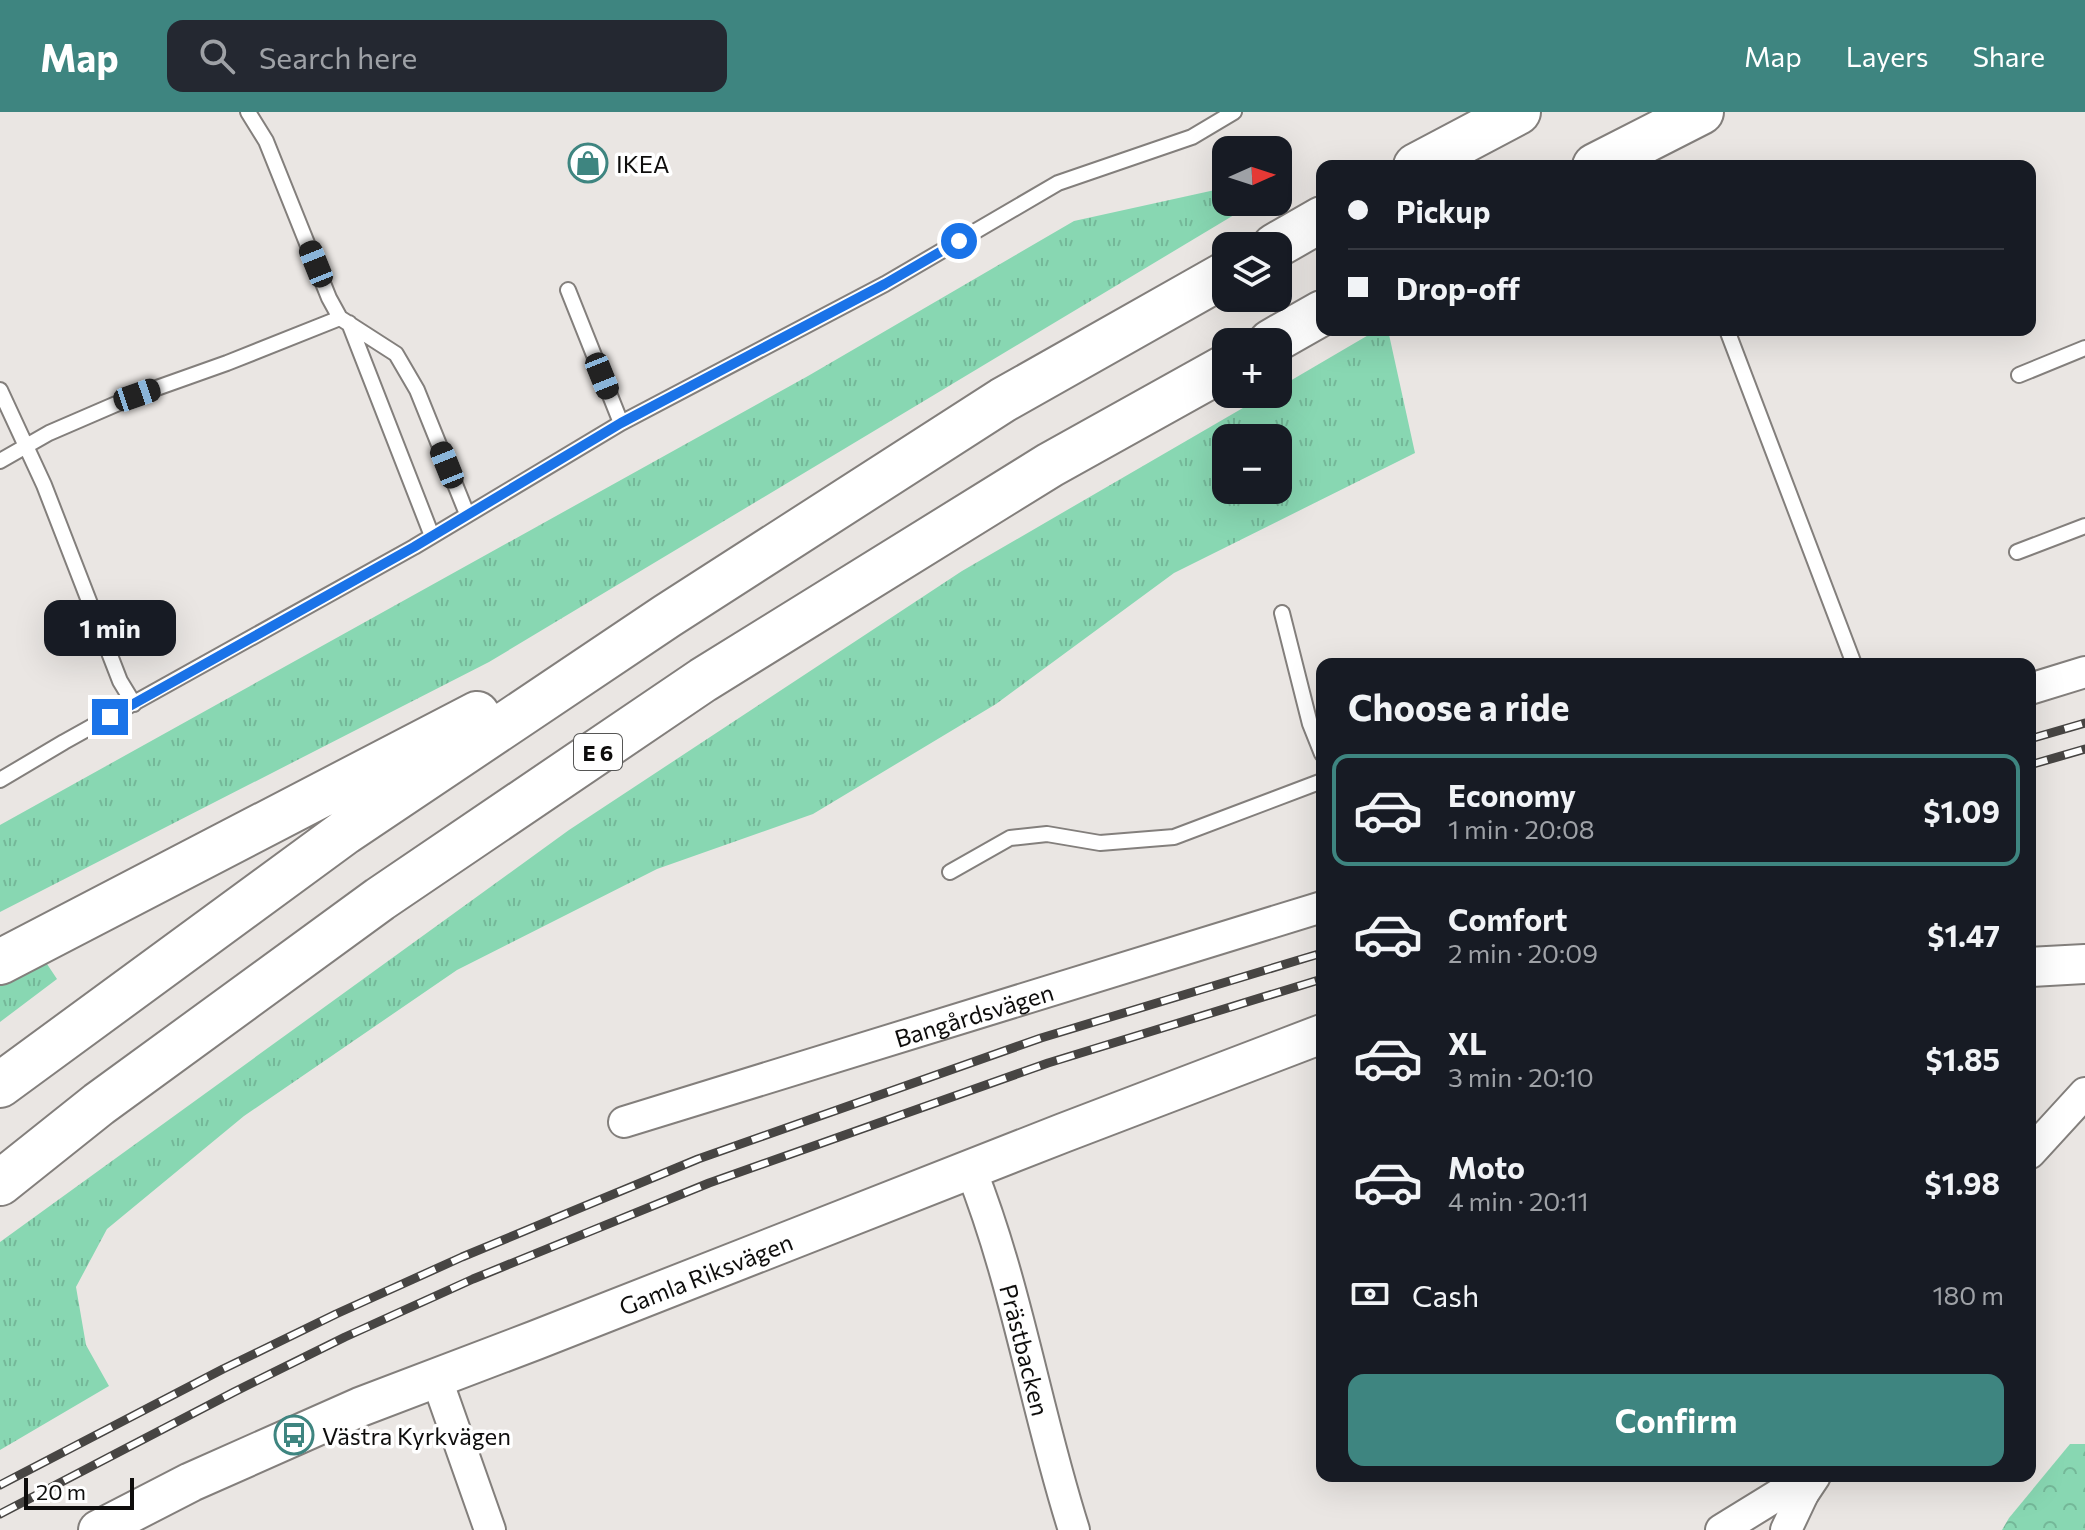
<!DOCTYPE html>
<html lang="en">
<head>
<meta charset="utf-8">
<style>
	:root { --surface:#171b24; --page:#242831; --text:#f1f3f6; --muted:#9ea1a6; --line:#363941; --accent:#3e8580 }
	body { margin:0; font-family:Commissioner,sans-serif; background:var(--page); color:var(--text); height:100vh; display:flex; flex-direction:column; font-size:30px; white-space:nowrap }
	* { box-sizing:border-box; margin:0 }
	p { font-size:26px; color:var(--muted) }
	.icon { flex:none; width:44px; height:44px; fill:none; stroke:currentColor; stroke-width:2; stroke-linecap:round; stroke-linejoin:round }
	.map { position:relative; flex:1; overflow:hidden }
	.details { position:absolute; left:1316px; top:546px; width:720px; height:824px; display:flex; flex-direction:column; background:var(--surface); border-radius:16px; box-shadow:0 8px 32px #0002 }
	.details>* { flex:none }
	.banner { position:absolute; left:1316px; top:48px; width:720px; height:176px; border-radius:16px; box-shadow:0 8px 32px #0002; display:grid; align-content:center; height:176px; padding:0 32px; background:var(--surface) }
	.needle { width:52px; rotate:87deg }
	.fabs { position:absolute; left:1212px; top:24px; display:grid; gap:16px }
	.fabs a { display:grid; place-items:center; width:80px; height:80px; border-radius:16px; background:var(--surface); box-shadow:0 8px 32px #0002; font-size:40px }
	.scale { position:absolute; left:24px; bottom:20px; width:110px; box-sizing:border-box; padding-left:8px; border:4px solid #0e0d0c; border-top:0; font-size:22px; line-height:28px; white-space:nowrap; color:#0e0d0c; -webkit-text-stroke:6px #fff; paint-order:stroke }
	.end { position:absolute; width:36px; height:36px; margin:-18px; border:10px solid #1a73e8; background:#fff; box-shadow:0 0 0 4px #fff }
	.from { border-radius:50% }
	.bubble { position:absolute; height:56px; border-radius:16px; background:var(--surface); box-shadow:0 8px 32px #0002; font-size:26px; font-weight:700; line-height:56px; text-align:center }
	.car { position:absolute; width:24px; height:48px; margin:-24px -12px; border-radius:10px; box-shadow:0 0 6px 2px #0007; background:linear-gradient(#222 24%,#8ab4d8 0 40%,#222 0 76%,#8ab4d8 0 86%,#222 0) }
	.banner b { display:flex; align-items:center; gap:28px; height:76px; font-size:30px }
	.banner b+b { border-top:2px solid var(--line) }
	.banner i { width:20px; height:20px; background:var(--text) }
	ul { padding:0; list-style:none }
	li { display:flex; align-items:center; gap:24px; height:112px; margin:0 16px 12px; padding:0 16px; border:4px solid transparent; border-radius:16px }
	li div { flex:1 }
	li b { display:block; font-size:30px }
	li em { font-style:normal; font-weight:700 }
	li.selected { border-color:var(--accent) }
	li>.icon { width:72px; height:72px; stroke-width:1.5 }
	h2 { padding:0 32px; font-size:36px; line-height:96px }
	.pay { display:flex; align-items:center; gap:20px; height:88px; padding:0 32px; font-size:30px }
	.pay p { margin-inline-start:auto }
	.action { display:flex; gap:16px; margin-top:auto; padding:16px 32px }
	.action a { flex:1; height:92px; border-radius:16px; background:var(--accent); color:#fff; font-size:32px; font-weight:700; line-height:92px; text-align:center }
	header { display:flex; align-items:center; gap:48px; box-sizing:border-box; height:112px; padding:0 40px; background:var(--accent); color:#fff }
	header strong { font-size:38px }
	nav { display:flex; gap:44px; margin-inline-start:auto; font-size:28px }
	.search { width:560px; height:72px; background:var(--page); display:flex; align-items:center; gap:20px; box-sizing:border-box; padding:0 28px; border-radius:16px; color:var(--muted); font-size:30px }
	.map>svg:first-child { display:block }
	.grass { fill:url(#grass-tufts); fill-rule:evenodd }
	.forest { fill:url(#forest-crowns) }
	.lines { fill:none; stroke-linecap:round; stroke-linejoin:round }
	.service-casing { stroke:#837f7c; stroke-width:18 }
	.minor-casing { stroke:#837f7c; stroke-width:34 }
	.tertiary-casing { stroke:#837f7c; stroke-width:42 }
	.motorway-casing { stroke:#837f7c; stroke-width:48 }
	.service { stroke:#fff; stroke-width:14 }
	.minor { stroke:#fff; stroke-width:30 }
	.tertiary { stroke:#fff; stroke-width:38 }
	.motorway { stroke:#fff; stroke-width:44 }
	.rail-casing { stroke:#474543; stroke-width:9 }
	.rail { stroke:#fff; stroke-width:6; stroke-dasharray:18; stroke-linecap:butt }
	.route { stroke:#1a73e8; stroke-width:10 }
	.labels { text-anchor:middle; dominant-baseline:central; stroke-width:7; stroke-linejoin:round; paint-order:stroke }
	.shield { fill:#fff; stroke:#565655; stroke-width:2 }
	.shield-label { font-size:22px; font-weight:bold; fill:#0e0d0c }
	.poi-label { font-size:24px; fill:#0e0d0c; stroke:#fff; text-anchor:start }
	.street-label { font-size:24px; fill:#0e0d0c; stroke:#fff }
</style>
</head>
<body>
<header>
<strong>Map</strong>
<div class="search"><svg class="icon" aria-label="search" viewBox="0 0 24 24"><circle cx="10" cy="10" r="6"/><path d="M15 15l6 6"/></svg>Search here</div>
<nav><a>Map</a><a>Layers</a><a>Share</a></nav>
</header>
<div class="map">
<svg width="2085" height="1418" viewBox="0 0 2085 1418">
	<defs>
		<pattern id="grass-tufts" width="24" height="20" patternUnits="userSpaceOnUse" patternTransform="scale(2)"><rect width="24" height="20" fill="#88d7b2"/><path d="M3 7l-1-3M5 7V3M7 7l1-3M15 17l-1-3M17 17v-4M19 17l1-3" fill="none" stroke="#74b798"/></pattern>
		<pattern id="forest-crowns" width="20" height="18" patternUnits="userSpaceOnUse" patternTransform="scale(2)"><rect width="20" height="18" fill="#88d7b2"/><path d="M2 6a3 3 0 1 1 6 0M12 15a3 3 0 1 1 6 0" fill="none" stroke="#74b798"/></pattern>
	</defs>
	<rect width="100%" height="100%" fill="#eae6e3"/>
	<path class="grass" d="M1224 76 1226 90H1230L1234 103 489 550 0 800V713L808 264 1074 109Z
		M1377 218H1388L1415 341 1174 461 996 592 813 702 657 757 457 858 244 1004 107 1117 76 1175 86 1233 109 1274 0 1338V1130L569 718 962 459 1267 282H1278V276ZM1226 326H1278V378H1226Z
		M43 846 57 867 0 910V869Z"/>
	<path class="forest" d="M2070 1332H2085V1418H2002L2009 1406Z"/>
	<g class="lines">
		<g class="service-casing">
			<path id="service" d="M248 0 266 29 329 186 340 206 396 242 417 278 467 402
				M568 178 621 311
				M349 211 432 424
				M1727 218 1854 552
				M2019 263 2085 236
				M0 278 44 373 120 569 134 592
				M0 349 49 321 137 283 227 251 340 206
				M2017 440 2085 414
				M1282 501 1310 612 1322 642
				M0 668 64 630 414 435 621 311 885 172 1058 71 1192 25 1234 0
				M950 760 1010 726 1047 722 1100 731 1174 725 1322 669"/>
		</g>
		<g class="minor-casing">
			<g id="minor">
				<path d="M2030 577 2085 560"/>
				<path id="s1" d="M624 1010 1322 795"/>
				<path d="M2030 1041 2085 981"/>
				<path id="s2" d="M971 1058C1017 1174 1036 1299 1074 1418"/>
				<path d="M436 1265 490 1418"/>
				<path d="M1721 1418 1786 1378H1795L1803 1382"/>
				<path d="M1786 1418 1803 1382 1815 1364"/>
			</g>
		</g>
		<g class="tertiary-casing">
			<g id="tertiary">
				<path d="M2030 855 2085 852"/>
				<path id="s3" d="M98 1418 191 1370 360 1295 536 1228 1063 1021 1322 922"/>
			</g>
		</g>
		<g class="motorway-casing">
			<path id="motorway" d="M1416 54 1518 0
				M1595 54 1701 0
				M1275 134 1322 107
				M1271 230 1322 201
				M0 850 477 602
				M0 973 345 720 667 504 1003 288 1226 162
				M0 1071 99 992 380 787 703 568 1050 353 1226 255"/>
		</g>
		<use href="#service" class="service"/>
		<use href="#minor" class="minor"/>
		<use href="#tertiary" class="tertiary"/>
		<use href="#motorway" class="motorway"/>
		<g class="rail-casing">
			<path id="rail" d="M2030 627 2085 611
				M2030 653 2085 637
				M0 1373 223 1257 336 1202 462 1145 698 1047 1041 926 1322 841
				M0 1402 234 1280 345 1225 473 1167 709 1071 1048 951 1322 867"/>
		</g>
		<use href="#rail" class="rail"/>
	</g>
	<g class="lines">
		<path class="route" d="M110 605 414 435 621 311 885 172 959 129"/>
	</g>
	<defs>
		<g id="shop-ring" transform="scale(2)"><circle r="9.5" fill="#fff" stroke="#3e8580" stroke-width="1.5"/><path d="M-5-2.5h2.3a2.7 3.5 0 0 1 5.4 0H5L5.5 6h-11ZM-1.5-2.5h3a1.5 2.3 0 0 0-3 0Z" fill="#3e8580"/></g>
		<g id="bus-ring" transform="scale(2)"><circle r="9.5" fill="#fff" stroke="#3e8580" stroke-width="1.5"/><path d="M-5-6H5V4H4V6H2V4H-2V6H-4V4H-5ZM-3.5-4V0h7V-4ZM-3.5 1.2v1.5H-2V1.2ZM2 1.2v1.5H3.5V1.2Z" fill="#3e8580"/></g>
	</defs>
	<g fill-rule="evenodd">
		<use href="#shop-ring" x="588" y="51"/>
		<use href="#bus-ring" x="294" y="1323"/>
	</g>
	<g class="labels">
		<rect class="shield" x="574" y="622" width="48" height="36" rx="6"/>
		<g class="shield-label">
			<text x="598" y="640">E 6</text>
		</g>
		<g class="poi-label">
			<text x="616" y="51">IKEA</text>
			<text x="322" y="1323">Västra Kyrkvägen</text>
		</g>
		<g class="street-label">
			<text stroke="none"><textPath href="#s1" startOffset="366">Bangårdsvägen</textPath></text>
			<text stroke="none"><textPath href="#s3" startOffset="660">Gamla Riksvägen</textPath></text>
			<text stroke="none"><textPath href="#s2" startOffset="188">Prästbacken</textPath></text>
		</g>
	</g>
</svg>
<div class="fabs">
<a><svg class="needle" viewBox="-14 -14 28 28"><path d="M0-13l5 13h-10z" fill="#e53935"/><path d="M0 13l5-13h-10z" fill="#9ea1a6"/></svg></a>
<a><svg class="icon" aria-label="layers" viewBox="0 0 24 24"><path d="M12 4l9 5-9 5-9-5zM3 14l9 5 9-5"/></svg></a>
<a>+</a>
<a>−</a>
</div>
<div class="scale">20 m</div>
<i class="end from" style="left:959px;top:129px"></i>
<i class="end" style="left:110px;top:605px"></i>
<div class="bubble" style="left:44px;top:488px;width:132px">1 min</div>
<i class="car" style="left:316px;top:152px;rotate:338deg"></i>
<i class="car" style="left:602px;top:264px;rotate:158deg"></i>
<i class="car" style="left:137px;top:283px;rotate:71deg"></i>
<i class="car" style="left:447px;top:353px;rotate:338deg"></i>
<div class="banner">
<b><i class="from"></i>Pickup</b>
<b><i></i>Drop-off</b>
</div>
<section class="details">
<h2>Choose a ride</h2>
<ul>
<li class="selected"><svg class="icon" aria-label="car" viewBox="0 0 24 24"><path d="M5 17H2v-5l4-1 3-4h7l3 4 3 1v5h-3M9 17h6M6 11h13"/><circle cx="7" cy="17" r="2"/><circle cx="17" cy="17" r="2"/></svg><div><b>Economy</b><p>1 min · 20:08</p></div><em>$1.09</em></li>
<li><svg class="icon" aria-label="car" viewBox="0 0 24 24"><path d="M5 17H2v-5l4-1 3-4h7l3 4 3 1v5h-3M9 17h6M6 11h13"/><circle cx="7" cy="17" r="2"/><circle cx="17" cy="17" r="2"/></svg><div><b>Comfort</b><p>2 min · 20:09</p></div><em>$1.47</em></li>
<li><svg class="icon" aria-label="car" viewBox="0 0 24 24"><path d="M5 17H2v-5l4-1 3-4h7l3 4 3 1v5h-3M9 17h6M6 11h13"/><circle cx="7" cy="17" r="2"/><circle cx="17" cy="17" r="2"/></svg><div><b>XL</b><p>3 min · 20:10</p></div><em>$1.85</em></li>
<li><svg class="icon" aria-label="car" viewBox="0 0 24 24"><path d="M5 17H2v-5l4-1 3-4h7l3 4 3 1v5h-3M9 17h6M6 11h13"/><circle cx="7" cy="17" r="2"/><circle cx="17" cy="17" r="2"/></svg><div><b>Moto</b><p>4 min · 20:11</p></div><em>$1.98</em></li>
</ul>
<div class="pay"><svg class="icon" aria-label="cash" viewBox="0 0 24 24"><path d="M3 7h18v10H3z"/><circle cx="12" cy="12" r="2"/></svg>Cash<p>180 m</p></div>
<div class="action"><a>Confirm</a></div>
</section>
</div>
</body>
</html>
